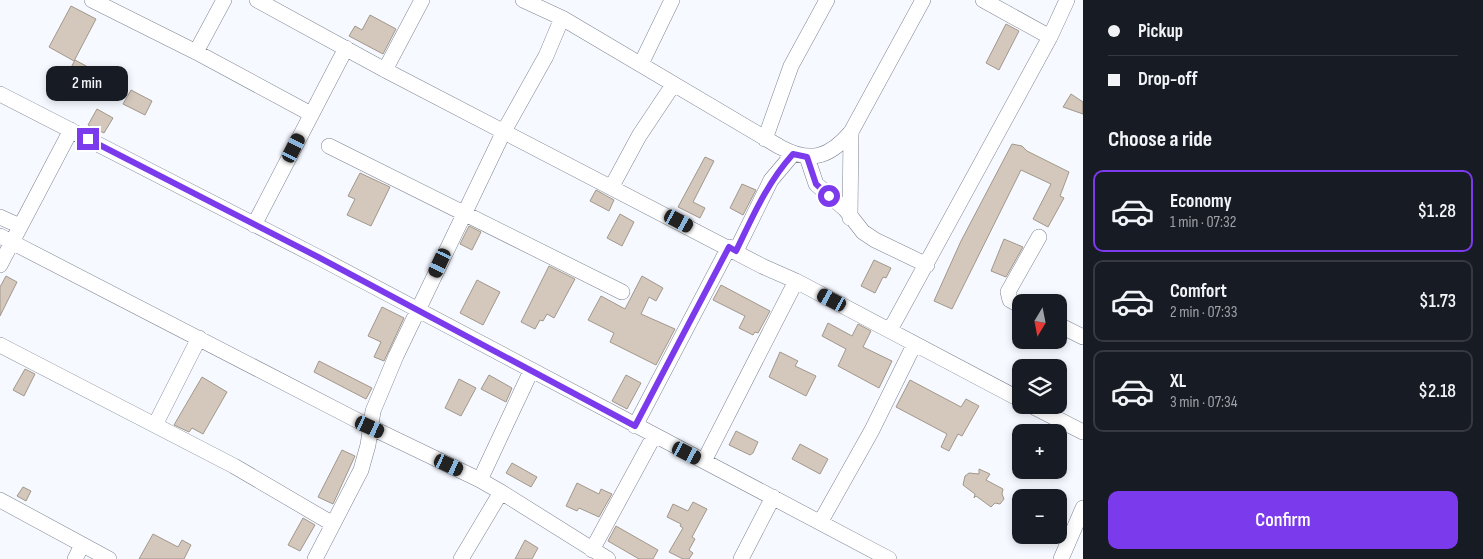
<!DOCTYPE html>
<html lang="en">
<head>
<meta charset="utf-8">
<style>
	:root { --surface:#171b24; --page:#242831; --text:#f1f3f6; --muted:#9ea1a6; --line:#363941; --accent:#7c3aed }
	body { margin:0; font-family:"Sofia Sans Condensed",sans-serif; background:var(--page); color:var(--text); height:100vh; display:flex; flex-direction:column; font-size:19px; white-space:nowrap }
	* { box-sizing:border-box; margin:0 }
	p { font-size:16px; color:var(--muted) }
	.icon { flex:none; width:28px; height:28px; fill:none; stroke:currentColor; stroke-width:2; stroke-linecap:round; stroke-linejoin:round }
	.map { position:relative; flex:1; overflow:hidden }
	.panel { display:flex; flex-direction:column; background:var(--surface); width:400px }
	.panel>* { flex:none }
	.banner { display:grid; align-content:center; height:110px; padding:0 25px; background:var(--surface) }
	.needle { width:32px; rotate:190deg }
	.buttons { position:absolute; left:1012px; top:294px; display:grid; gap:10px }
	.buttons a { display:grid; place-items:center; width:55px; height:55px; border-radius:10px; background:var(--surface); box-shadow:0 2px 8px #0003; font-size:25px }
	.end { position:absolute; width:22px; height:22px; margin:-11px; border:6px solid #7c3aed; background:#fff; box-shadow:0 0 0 2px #fff }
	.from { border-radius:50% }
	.bubble { position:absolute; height:35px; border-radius:10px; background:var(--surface); box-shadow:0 2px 8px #0003; font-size:16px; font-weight:600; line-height:35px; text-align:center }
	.car { position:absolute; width:15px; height:30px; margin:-15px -8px; border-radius:6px; box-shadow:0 0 4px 1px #0007; background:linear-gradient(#222 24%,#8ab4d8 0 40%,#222 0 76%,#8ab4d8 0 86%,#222 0) }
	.banner b { display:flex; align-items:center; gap:18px; height:48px; font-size:19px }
	.banner b+b { border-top:1px solid var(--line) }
	.banner i { width:12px; height:12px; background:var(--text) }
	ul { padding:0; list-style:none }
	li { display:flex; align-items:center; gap:15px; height:82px; margin:0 10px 8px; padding:0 15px; border:2px solid var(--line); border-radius:10px }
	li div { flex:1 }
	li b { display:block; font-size:19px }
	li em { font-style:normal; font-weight:600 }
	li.on { border-color:var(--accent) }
	li>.icon { width:45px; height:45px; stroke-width:1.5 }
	h2 { padding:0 25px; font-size:22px; line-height:60px }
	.cta { display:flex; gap:10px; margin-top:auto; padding:10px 25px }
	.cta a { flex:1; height:58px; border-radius:10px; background:var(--accent); color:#fff; font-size:20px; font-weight:600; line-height:58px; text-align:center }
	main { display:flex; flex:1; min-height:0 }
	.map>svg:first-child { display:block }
	.building { fill:#d3c8bb; stroke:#a2978b }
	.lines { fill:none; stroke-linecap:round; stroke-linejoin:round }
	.minor-casing { stroke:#7e8491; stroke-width:16 }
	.minor { stroke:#fff; stroke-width:15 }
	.route { stroke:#7c3aed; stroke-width:6 }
</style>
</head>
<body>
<main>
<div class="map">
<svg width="1083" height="559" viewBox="0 0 1083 559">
	<rect width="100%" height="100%" fill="#f6f9ff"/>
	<path class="building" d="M71 6 96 19 74 61 49 47Z
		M370 15 396 29 383 54 349 36 355 26 362 30Z
		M1006 24 1019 31 999 70 986 63Z
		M75 60 99 73 87 98 62 85Z
		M131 90 152 101 145 115 123 104Z
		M1071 94 1083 102V114L1063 107Z
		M97 109 113 118 104 133 88 125Z
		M1012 144 1022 146 1027 151 1069 172 1060 196 1064 198 1048 227 1033 219 1051 184 1021 170 952 309 934 301 961 241Z
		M705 157 714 161 693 202 705 208 700 218 678 207Z
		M360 173 390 187 371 226 347 215 355 199 348 196Z
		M742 184 756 190 743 215 730 208Z
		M596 190 614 200 609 211 590 201Z
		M620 214 634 222 622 246 607 238Z
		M469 226 481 232 472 250 460 244Z
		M1004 239 1023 247 1006 277 991 271Z
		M874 260 891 268 886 278 883 277 875 293 861 286Z
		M549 266 575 279 554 318 547 314 543 321 540 320 535 329 521 322Z
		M6 276 17 282 0 316V287Z
		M642 276 663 288 656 301 649 297 641 314 675 329 656 365 610 342 614 333 588 320 601 296 625 309Z
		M477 280 500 292 483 325 460 313Z
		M721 285 770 311 758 333 755 332 753 335 739 328 745 316 713 300Z
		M382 307 404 318 384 361 374 357 381 342 368 336Z
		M828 323 852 336 858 324 871 331 863 347 892 361 879 388 838 366 846 349 822 336Z
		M780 352 798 361 795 366 816 376 806 396 769 377Z
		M319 361 372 388 366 399 314 372Z
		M25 369 35 374 24 396 13 390Z
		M489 375 512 388 506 402 481 389Z
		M626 375 641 383 627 409 612 401Z
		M202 377 227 392 203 434 192 428 189 432 174 425Z
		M459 379 476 388 461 416 445 408Z
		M910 380 961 407 966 399 979 406 962 436 958 434 949 451 941 447 947 434 896 407Z
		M736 431 758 442 753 453 750 455 729 445Z
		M800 444 828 459 820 474 792 459Z
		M342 450 355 456 333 504 318 497Z
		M512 463 537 477 531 487 506 473Z
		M979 469 990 474 986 480 1003 489 1002 494 1004 499 1000 504 995 503 991 507 976 496 974 498 975 494 963 485 965 476 969 473 979 474Z
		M577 483 599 494 601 489 612 494 599 517 579 508 577 511 566 506Z
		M23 487 31 491 26 501 17 496Z
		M693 502 707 509 692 537 695 539 689 550 693 553 689 559H683L669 552 683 528 680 526 681 524 667 517 673 504 688 511Z
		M303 518 315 525 300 551 288 545Z
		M616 526 658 550 653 559H639L608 541Z
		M153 534 178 547 182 540 191 545 184 559H139Z
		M525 540 538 548 532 559H515Z"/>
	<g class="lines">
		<g class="minor-casing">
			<path id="minor" d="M92 0 196 52 311 114
				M257 0 385 70 762 266 796 281 1021 400
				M523 0 562 18 780 147C810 163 829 158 851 132L923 0
				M983 0 1050 37
				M196 52 224 0
				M641 64 672 0
				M385 70 422 0
				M0 94 320 258 889 559
				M765 139 791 66 827 0
				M329 146 622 292
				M807 157 816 184 845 209 863 232 875 240 927 265
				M612 186 639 136 673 85
				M0 217 20 226
				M850 218 851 132
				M254 225 346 48
				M0 236 370 427 480 480 501 492
				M736 251 771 180 793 154
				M0 265 71 130
				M1021 306 1010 300 1008 292 1039 237
				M1059 325 1083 337
				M890 330 1050 37 1067 0
				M0 345 234 466 333 524
				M1030 405 1083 432
				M155 425 199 338
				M635 426 729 247
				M704 461 796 281
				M480 480 531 371
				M0 500 109 559
				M821 521 872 430 914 345
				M592 550 654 436
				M75 559 82 545
				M315 559 361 470 368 445 373 411 396 356 504 131 546 56 562 18
				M461 559 501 492 608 559
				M741 559 773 497
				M1061 559 1083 508"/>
		</g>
		<use href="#minor" class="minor"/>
	</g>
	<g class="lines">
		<path class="route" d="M88 139 320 258 635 426 729 247 736 251C753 216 767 183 793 154L807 157 816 184 829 196"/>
	</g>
</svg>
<div class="buttons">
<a><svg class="needle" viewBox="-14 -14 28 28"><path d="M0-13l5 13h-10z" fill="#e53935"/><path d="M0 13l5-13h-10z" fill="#9ea1a6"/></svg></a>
<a><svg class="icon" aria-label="layers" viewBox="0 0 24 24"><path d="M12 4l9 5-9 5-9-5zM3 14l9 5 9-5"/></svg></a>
<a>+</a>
<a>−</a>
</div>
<i class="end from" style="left:829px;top:196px"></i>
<i class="end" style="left:88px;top:139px"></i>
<div class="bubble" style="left:46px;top:66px;width:82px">2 min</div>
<i class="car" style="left:294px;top:148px;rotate:27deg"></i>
<i class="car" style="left:679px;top:221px;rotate:118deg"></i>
<i class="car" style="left:440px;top:263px;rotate:205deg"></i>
<i class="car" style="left:832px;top:300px;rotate:298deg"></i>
<i class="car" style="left:370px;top:427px;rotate:115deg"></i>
<i class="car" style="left:687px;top:453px;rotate:117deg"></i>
<i class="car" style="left:449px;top:465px;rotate:115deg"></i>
</div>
<section class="panel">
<div class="banner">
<b><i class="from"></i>Pickup</b>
<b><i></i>Drop-off</b>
</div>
<h2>Choose a ride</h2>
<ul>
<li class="on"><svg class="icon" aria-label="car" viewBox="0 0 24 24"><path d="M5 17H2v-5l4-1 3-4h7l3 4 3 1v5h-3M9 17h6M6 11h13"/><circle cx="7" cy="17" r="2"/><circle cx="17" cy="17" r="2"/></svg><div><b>Economy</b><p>1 min · 07:32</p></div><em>$1.28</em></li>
<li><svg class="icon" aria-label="car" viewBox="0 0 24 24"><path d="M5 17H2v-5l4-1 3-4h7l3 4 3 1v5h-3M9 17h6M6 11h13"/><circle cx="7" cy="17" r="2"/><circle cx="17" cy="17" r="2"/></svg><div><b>Comfort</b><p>2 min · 07:33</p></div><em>$1.73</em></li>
<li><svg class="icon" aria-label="car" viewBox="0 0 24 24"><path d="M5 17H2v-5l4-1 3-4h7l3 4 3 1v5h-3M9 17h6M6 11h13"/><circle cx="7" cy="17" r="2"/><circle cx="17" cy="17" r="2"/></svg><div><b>XL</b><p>3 min · 07:34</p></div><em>$2.18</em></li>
</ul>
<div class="cta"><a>Confirm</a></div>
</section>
</main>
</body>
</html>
